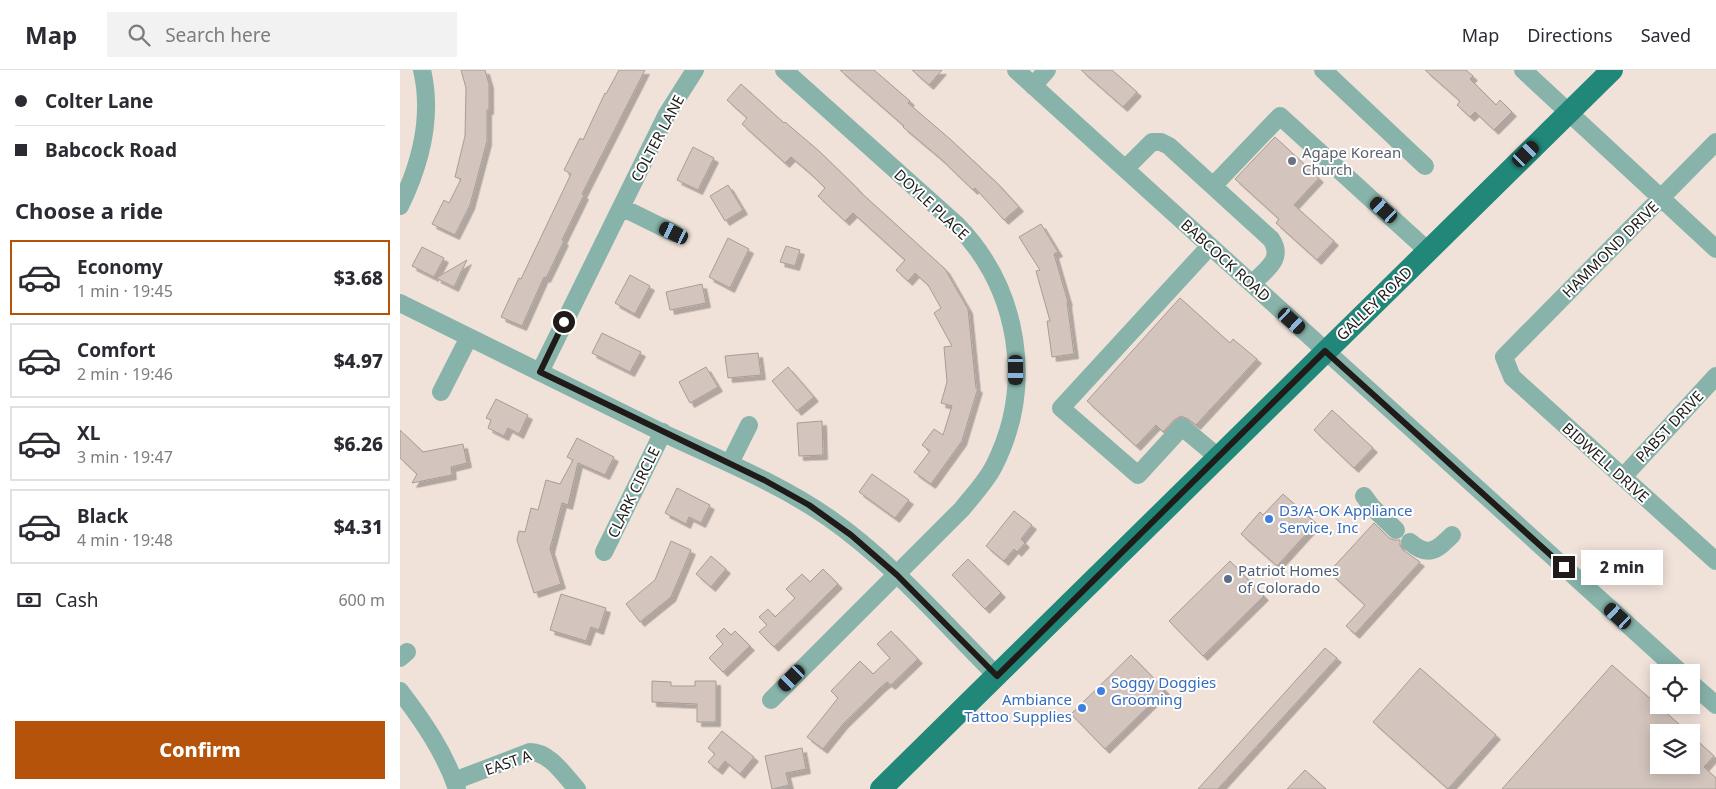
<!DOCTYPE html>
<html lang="en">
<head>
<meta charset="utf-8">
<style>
	:root { --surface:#fff; --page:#f2f2f3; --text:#2b2b33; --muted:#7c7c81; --line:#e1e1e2; --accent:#b45309 }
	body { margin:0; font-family:"Noto Sans",sans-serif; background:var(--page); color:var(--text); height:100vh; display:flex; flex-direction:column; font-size:19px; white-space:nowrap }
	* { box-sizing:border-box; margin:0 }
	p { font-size:16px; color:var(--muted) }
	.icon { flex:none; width:28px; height:28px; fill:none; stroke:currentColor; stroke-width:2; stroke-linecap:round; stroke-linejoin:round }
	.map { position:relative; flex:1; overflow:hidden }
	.details { display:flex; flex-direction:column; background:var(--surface); width:400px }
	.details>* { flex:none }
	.top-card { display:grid; align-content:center; height:110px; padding:0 15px; background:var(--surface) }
	.tools { position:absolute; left:1250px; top:594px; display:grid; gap:10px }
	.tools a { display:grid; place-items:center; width:50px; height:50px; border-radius:0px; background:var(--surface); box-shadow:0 2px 12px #0003; font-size:25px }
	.end { position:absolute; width:22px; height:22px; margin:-11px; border:6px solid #201b18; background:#fff; box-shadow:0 0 0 2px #fff }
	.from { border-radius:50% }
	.bubble { position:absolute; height:35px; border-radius:0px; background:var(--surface); box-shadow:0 2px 12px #0003; font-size:16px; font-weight:800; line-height:35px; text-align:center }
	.car { position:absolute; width:15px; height:30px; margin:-15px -8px; border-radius:6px; box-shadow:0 0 4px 1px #0007; background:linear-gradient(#222 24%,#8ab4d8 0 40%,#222 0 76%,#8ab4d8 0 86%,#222 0) }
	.top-card b { display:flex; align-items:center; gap:18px; height:48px; font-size:19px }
	.top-card b+b { border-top:1px solid var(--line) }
	.top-card i { width:12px; height:12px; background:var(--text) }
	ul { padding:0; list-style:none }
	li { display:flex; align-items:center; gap:15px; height:75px; margin:0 10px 8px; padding:0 5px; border:2px solid var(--line); border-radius:0px }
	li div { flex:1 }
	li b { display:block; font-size:19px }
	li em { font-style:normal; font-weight:800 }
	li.active { border-color:var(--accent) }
	li>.icon { width:45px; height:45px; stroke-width:1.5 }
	h2 { padding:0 15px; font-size:22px; line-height:60px }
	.pay { display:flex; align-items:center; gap:12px; height:55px; padding:0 15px; font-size:19px }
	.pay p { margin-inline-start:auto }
	.cta { display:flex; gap:10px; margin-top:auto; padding:10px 15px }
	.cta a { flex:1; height:58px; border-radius:0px; background:var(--accent); color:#fff; font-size:20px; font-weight:800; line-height:58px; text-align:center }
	header { display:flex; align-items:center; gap:30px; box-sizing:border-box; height:70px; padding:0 25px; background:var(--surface); border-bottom:1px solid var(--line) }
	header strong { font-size:24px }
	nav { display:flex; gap:28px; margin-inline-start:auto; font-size:18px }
	.search { width:350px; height:45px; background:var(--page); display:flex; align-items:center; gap:12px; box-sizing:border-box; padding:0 18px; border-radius:0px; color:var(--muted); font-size:19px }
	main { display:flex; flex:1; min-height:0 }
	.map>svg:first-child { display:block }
	.building { fill:#d3c5bd; stroke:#a99c94; filter:url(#shadow) }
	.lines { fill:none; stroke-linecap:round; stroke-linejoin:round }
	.minor { stroke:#87b3aa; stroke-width:18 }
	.major { stroke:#208779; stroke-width:22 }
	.route { stroke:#201b18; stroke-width:6 }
	.worship-dot { fill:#6b7280; stroke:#fff; stroke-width:2 }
	.shop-dot { fill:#3f7fe0; stroke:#fff; stroke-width:2 }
	.service-dot { fill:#5c6f8a; stroke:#fff; stroke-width:2 }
	.labels { text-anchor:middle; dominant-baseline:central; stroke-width:4; stroke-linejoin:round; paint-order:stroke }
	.street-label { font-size:15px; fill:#201b18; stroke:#fff }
	.worship-label { font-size:15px; fill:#5b616d; stroke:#fff; text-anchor:start }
	.shop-label { font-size:15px; fill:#366cbe; stroke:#fff; text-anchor:start }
	.service-label { font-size:15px; fill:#4e5e75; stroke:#fff; text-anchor:start }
</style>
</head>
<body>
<header>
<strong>Map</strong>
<div class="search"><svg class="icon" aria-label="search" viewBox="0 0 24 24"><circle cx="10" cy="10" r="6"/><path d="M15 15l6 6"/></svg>Search here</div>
<nav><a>Map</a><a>Directions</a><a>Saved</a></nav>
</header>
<main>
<section class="details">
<div class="top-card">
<b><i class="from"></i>Colter Lane</b>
<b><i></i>Babcock Road</b>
</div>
<h2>Choose a ride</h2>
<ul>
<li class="active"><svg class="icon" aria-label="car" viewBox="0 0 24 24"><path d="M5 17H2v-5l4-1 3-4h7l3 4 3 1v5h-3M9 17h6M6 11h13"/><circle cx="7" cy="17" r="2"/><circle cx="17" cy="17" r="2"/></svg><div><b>Economy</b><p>1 min · 19:45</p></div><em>$3.68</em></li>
<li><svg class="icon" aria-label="car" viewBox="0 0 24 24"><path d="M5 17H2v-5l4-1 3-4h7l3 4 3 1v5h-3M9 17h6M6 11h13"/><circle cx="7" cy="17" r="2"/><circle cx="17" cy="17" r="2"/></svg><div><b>Comfort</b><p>2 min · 19:46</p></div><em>$4.97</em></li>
<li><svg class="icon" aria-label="car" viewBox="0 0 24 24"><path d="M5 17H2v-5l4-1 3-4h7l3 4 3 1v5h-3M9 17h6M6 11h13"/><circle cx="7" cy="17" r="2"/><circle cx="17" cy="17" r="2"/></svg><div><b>XL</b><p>3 min · 19:47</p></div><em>$6.26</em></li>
<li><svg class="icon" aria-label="car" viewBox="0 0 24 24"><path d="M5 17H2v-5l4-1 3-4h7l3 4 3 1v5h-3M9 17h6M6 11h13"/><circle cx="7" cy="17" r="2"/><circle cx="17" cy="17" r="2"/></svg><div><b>Black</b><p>4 min · 19:48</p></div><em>$4.31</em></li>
</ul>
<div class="pay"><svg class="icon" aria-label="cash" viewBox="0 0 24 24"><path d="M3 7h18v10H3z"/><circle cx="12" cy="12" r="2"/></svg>Cash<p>600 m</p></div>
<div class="cta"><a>Confirm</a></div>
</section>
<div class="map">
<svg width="1316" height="719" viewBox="0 0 1316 719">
	<defs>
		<filter id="shadow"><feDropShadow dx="4.5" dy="4.5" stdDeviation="0" flood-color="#0004"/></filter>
	</defs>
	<rect width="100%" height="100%" fill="#f0e2d9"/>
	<path class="building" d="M61 0H85L89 14V40H87V71L70 135 55 165 32 154 44 130 49 133 61 109 55 107 65 66 66 18Z
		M219 0H245L182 124 184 125 162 170 164 171 146 208 144 207 122 256 101 247 119 208 121 209 171 104 164 100 180 68 183 70 205 23 206 24Z
		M440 0H474L510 31 508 33 550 69 597 113 619 137 604 150 575 118 573 120 541 89 503 57 504 56Z
		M512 0H542L529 15Z
		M681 0H712L737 22 723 37Z
		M1025 0H1066L1073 6 1070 9 1096 35 1100 30 1112 42 1094 60 1075 42 1070 47 1057 35 1060 31Z
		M341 14 384 53 385 52 419 81 458 119V120L545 199 568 239 576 318H578L562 371 531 414 514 402 530 381 522 375 534 359 543 365 552 336 541 333 547 312 544 277 552 276 534 243 541 238 528 215 515 203 508 211 496 200 505 190 453 143 445 151 418 126 425 118 411 104 391 87 385 93 342 54 347 48 327 30Z
		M875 67 919 108 894 135 934 171 917 190 876 153 879 149 835 109Z
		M293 77 314 88 298 120 277 110Z
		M328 115 343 140 325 151 310 126Z
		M641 154 658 182 654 184 668 232H667L674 284 652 287 647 251H650L636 201 640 200 619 167Z
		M328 168 349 179 330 218 309 207Z
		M386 176 400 180 395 196 380 192Z
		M22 177 44 188 34 207 12 196Z
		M67 190 54 217 36 208Z
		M230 205 250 216 235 244 215 233Z
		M302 214 306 233 270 240 266 222Z
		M780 228 830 273 833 269 857 289 796 355 788 349 781 346 774 350 763 362 756 355 736 376 687 331Z
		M202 263 241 282 230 302 192 283Z
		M358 283 361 305 328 308 325 286Z
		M306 297 318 317 290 333 279 312Z
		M388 297 414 327 397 341 372 311Z
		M96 329 128 345 119 364 108 358 104 366 88 358 91 350 86 348Z
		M932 340 973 378 954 398 914 360Z
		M422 351 423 385 399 386 397 353Z
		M0 360 23 382 63 374 67 393 51 397 52 405 12 413 17 404 0 388Z
		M177 368 214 387 205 405 178 393 168 435 162 433 150 479 161 514 134 523 117 470 119 461 125 462 131 438 138 440 146 410 160 414 173 390 167 387Z
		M472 404 509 430 495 448 459 422Z
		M277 418 310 435 301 453 289 447 286 454 265 443Z
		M883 424 916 453 877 496 841 464 860 442 863 445Z
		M614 441 632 455 621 469 625 473 617 482 614 479 604 491 586 476Z
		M974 453 989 468 994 470H1000V476L1003 480 1020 492 955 564 946 556 965 535 929 502Z
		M271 471 291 480 271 527 240 552 226 534 255 510Z
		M311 486 326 499 311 517 296 504Z
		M568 489 601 523 585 539 552 505Z
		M830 491 864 526 803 586 769 551Z
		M423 499 438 514 374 577 359 562 367 555 359 547 368 539 375 547 395 528 386 519 402 504 410 512Z
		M161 524 206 538 199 560 191 557 186 571 150 560Z
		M324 558 331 565 335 561 350 576 323 602 309 588 323 574 316 566Z
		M491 561 518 589 491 615 487 612 481 617 443 654 423 679 407 667 438 628 431 621 460 591 473 604 490 588 477 574Z
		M925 578 937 588 818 719H798Z
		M731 585 765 620 705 679 671 644Z
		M1212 595 1288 662H1259V695H1291V665L1314 686 1304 697 1316 708V719H1102Z
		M1020 598 1096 665 1048 719 973 652Z
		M252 611 271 612V616H295V611H316V652H297V634L252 632Z
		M322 661 354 687 340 704 325 691 318 700 308 692 315 684 308 678Z
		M402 678 406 699 386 703 389 715 372 719 365 686Z
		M905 700 926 719H887Z"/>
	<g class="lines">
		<path class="minor" d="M616 0 1280 602
			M923 0 1025 96
			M1123 0 1316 179
			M633 16 647 0
			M1316 72 1104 287 1112 307 1316 491
			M725 99 752 72H761L769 76 871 169C885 189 865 200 852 214
			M813 116 880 46 1028 181
			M0 136C21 93 33 47 22 0
			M221 137 274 163
			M810 176 661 338 738 405 782 357 818 387
			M0 233C87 276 174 319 261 362 318 389 377 412 429 448 492 492 543 552 597 606
			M140 302 267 44 295 0
			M41 322 69 267
			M330 393 349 355
			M1223 407 1316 306
			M964 426 972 437 996 460
			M1010 472C1028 488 1037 480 1052 465
			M204 482 263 362
			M0 588 7 582
			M1291 613 1316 635
			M0 621C23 651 45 683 57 719
			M371 630 562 439C573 425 586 412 594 396 635 315 619 219 557 155L384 0
			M54 711 130 682C150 682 164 705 177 719"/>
		<path class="major" d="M481 719 1212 0"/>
	</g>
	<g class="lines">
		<path class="route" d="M164 252 140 302 364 410 409 435 451 465 497 505 597 606 925 281 1164 497"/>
	</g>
	<circle class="worship-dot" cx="892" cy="91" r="5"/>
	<g class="shop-dot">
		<circle cx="869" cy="449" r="5"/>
		<circle cx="701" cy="621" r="5"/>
		<circle cx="682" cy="638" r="5"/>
	</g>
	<circle class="service-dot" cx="828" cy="509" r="5"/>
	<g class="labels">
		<g class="street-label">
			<text transform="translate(257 68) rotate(-62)">COLTER LANE</text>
			<text transform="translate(532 134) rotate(43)">DOYLE PLACE</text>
			<text transform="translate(1210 179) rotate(-45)">HAMMOND DRIVE</text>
			<text transform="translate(826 190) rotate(42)">BABCOCK ROAD</text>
			<text transform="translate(974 233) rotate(-44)">GALLEY ROAD</text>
			<text transform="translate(1269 356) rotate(-47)">PABST DRIVE</text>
			<text transform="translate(1206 392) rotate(42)">BIDWELL DRIVE</text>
			<text transform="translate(233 422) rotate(-64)">CLARK CIRCLE</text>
			<text transform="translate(108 692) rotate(-19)">EAST A</text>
		</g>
		<g class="worship-label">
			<text x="902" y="82">Agape Korean<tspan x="902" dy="17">Church</tspan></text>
		</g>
		<g class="shop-label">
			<text x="879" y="440">D3/A-OK Appliance<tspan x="879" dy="17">Service, Inc</tspan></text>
			<text x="711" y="612">Soggy Doggies<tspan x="711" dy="17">Grooming</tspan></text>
			<text x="672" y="629" text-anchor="end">Ambiance<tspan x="672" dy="17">Tattoo Supplies</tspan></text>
		</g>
		<g class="service-label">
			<text x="838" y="500">Patriot Homes<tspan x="838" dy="17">of Colorado</tspan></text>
		</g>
	</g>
</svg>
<div class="tools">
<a><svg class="icon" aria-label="locate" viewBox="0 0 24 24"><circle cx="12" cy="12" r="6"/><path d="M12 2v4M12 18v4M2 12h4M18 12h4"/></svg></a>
<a><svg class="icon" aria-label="layers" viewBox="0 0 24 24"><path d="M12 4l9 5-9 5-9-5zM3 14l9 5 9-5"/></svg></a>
</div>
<i class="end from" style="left:164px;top:252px"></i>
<i class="end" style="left:1164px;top:497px"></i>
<div class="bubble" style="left:1181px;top:480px;width:82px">2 min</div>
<i class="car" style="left:1126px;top:84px;rotate:46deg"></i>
<i class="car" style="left:984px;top:140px;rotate:312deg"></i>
<i class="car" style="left:274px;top:163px;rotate:296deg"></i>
<i class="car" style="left:892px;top:251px;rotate:132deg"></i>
<i class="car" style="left:616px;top:300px;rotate:180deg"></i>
<i class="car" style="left:1218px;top:546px;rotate:312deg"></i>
<i class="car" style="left:392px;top:608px;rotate:225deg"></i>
</div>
</main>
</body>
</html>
